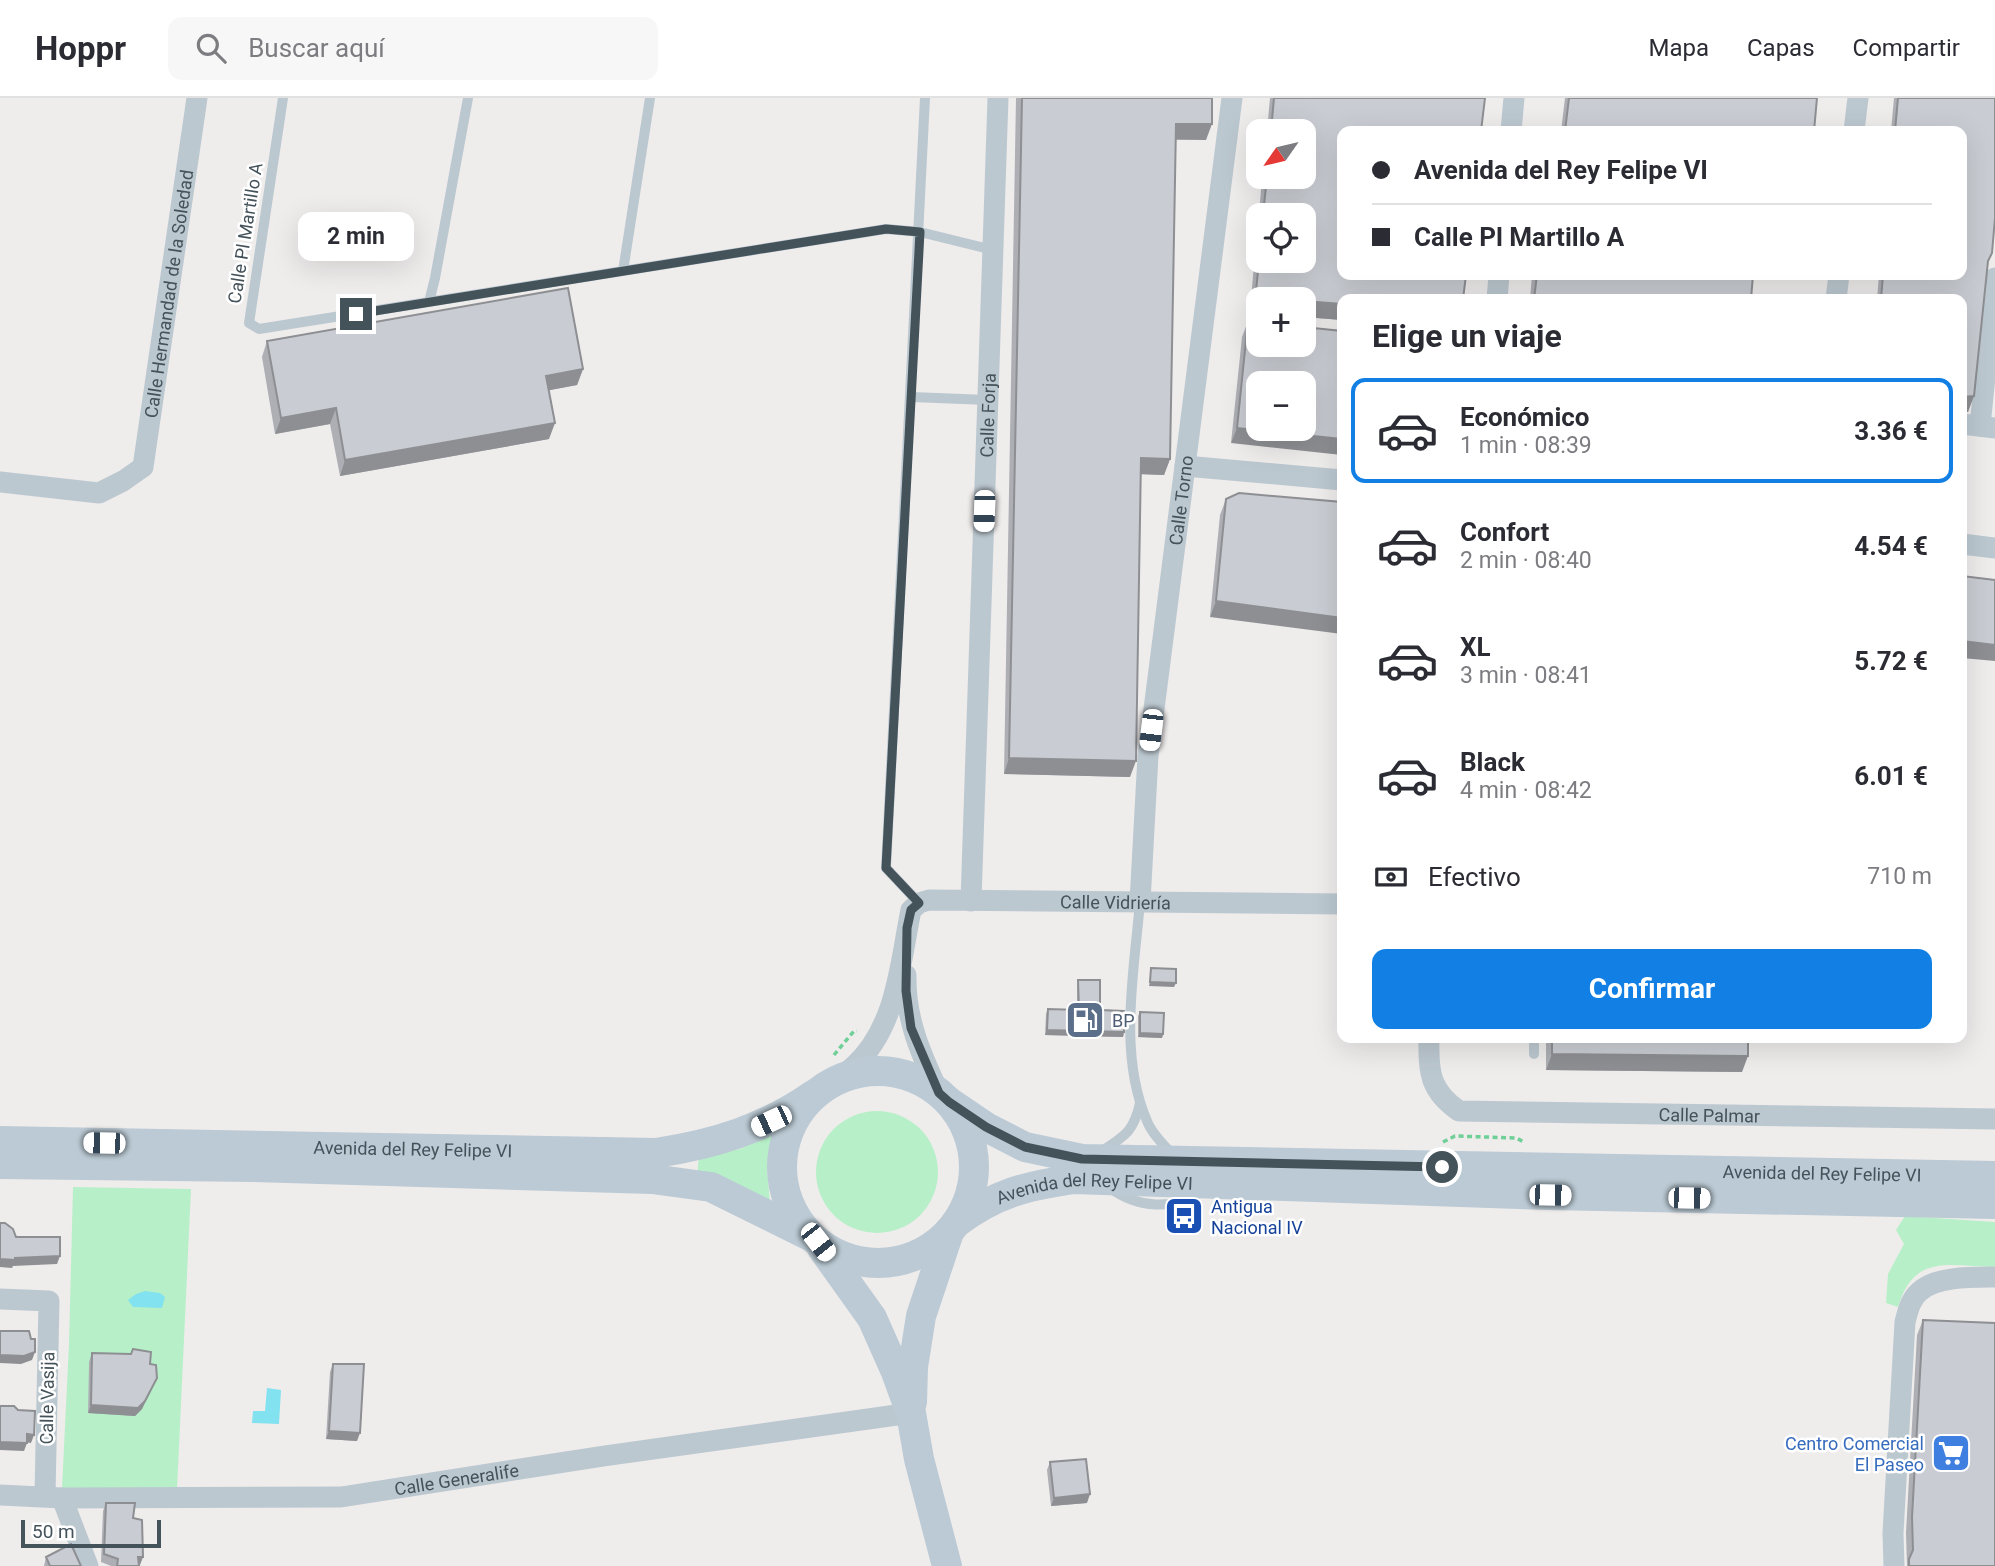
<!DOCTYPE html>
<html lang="es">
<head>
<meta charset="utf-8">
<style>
	:root { --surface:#fff; --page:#f7f7f7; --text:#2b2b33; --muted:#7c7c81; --line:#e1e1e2; --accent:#117fe4 }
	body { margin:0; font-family:Roboto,sans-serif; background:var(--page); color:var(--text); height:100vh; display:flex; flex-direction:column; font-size:26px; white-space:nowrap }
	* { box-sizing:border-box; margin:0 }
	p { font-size:23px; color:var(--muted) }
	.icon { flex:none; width:38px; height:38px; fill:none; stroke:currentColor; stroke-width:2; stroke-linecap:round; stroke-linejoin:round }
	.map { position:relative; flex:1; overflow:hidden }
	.panel { position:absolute; left:1337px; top:196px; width:630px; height:749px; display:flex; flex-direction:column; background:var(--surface); border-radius:14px; box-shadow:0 7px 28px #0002 }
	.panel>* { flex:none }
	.hud { position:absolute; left:1337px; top:28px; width:630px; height:154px; border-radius:14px; box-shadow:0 7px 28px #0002; display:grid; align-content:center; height:154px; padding:0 35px; background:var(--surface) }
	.needle { width:46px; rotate:236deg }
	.buttons { position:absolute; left:1246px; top:21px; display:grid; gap:14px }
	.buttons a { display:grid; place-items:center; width:70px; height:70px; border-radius:14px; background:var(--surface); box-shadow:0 7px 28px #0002; font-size:35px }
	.scale { position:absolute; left:21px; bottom:18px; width:140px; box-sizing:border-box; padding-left:7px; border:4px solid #44525a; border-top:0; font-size:19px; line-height:24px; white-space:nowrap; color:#44525a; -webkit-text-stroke:5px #fff; paint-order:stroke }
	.end { position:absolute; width:32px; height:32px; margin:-16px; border:9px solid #44525a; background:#fff; box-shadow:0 0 0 4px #fff }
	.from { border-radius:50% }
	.bubble { position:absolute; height:49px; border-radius:14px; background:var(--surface); box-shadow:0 7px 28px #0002; font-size:23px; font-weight:700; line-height:49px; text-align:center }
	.car { position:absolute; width:21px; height:42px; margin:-21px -10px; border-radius:9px; box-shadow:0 0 5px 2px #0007; background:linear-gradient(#fff 24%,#345 0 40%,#fff 0 76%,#345 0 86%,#fff 0) }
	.hud b { display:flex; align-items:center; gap:24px; height:66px; font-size:26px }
	.hud b+b { border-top:2px solid var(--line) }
	.hud i { width:18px; height:18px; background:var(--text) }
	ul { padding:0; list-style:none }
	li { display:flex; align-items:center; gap:21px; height:105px; margin:0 14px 10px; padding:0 21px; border:4px solid transparent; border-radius:14px }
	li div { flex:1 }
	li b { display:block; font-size:26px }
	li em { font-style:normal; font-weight:700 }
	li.active { border-color:var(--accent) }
	li>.icon { width:63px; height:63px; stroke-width:1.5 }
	h2 { padding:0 35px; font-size:32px; line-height:84px }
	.pay { display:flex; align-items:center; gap:18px; height:77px; padding:0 35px; font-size:26px }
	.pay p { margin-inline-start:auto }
	.button { display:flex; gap:14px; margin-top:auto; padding:14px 35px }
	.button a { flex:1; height:80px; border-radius:14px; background:var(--accent); color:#fff; font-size:28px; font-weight:700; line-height:80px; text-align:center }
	header { display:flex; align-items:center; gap:42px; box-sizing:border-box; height:98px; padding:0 35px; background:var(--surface); border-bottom:2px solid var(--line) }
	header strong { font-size:33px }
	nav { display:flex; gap:38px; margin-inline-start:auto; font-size:24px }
	.search { width:490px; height:63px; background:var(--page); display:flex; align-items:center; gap:18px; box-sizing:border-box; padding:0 24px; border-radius:14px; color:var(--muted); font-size:26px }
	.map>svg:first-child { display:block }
	.green { fill:#b7f0c8 }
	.water { fill:#82e2ef }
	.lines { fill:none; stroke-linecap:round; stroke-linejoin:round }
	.path { stroke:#6ecf97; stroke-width:3.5; stroke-dasharray:5 3.5; stroke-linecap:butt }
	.lane { stroke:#bcc8d0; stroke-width:10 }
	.street { stroke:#bcc8d0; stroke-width:21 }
	.secondary { stroke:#bbcad4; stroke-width:30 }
	.wall { fill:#adafb5 }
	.shaded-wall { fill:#8d8f93 }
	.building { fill:#c9ccd2; stroke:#8d8f93; stroke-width:2; fill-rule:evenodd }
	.route { stroke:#44525a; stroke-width:9 }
	.labels { text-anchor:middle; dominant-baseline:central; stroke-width:5; stroke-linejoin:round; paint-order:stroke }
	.street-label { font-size:18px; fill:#44525a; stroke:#fff }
	.service-label { font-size:18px; fill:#4e5e75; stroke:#fff; text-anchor:start }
	.transit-label { font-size:18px; fill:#164399; stroke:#fff; text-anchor:start }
	.shop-label { font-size:18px; fill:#366cbe; stroke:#fff; text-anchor:end }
</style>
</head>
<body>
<header>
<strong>Hoppr</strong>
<div class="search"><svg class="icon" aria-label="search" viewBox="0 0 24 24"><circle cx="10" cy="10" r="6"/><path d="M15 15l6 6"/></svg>Buscar aquí</div>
<nav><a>Mapa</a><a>Capas</a><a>Compartir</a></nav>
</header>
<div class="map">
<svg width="1995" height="1468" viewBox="0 0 1995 1468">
	<rect width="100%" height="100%" fill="#efecec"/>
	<path class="green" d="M816 1074a61 61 0 1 1 122 0a61 61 0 1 1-122 0Z
		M774 1036 767 1072 770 1104 697 1077 699 1058 740 1051Z
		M73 1089 191 1091 177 1392 62 1390 69 1246Z
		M1905 1118 1995 1124V1169C1949 1168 1914 1155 1898 1209L1886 1205 1888 1176 1904 1146 1896 1132Z"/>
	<path class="water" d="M145 1193 160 1195 165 1199 162 1210 133 1209 128 1202 136 1196Z
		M267 1290 281 1292 279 1326 252 1325 253 1313H265Z"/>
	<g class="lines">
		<path class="path" d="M834 957 854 933H857
			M1443 1044 1455 1038 1516 1040 1524 1044"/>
		<path class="lane" d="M283 0 249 225 259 231 886 131 920 134 993 152
			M623 173 650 0
			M429 204 435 180 468 0
			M911 299 988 302
			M1140 804C1134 875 1118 956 1147 1023 1152 1036 1164 1047 1173 1057
			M919 805 886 770 925 0
			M1534 940V956
			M1102 1053C1125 1038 1134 1033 1140 1005
			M1110 1090C1137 1110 1174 1113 1202 1093"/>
		<g class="street">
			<path d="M1511 33 1514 0"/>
			<path d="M1854 33 1858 0"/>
			<path d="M1497 201 1499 177"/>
			<path d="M1836 201 1839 177"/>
			<path d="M1962 326 1995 330"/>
			<path d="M1980 328 1995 180"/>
			<path d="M1185 368 1342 382"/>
			<path id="s1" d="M0 384 99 395 123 383 143 369 197 0"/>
			<path d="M1962 446 1995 450"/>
			<path id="s2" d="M971 803 998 0"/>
			<path id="s3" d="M1140 804 1148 658 1232 0"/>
			<path d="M906 877C905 921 921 956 939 995"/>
			<path id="s4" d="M1429 940C1428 974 1430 993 1459 1013L1995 1021"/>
			<path id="s5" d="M832 984C840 979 848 974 854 968 897 929 900 865 911 812L919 805 929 802 1342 806"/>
			<path d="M0 1201 49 1203 45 1397"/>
			<path id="s6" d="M0 1397 62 1400 341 1399 604 1358 911 1315"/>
			<path d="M62 1400 88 1468"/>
			<path d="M1894 1468 1893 1435 1905 1224C1908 1213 1910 1202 1919 1194 1935 1178 1974 1179 1995 1179"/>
		</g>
		<g class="secondary">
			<circle cx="878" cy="1069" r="96"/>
			<path id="s7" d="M949 1004 986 1029 1025 1049 1082 1061 1995 1078"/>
			<path id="s8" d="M0 1043 656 1055C715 1046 764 1031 813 997"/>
			<path d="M0 1066 254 1069 652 1081 711 1089 812 1139"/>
			<path id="s9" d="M956 1125C996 1095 1026 1088 1074 1081L1550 1097 1995 1106"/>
			<path d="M822 1150 872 1220 896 1274 911 1315 919 1361 947 1468"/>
			<path d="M912 1304 913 1269 921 1218 949 1134"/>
		</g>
	</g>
	<path class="wall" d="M1016 0H1212L1206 42H1176L1170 361 1164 377 1141 376 1130 679 1004 676Z
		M1270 0H1485L1342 201V222L1304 219V201H1258L1304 247 1231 345 1242 239 1248 223H1249L1258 122V163H1304V117H1259L1262 79H1304V33H1267Z
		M1565 0H1817L1814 33H1561Z
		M1894 0H1995L1987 168 1968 314H1962V201H1877L1879 177H1962V33H1891Z
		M1532 177H1753L1751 201H1530Z
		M267 243 583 271 577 287 549 292V341L340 378 330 326 275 336 262 259Z
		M1226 401 1342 404 1210 519 1220 417Z
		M1078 882 1100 912 1124 934 1123 939 1045 937 1046 916 1048 911 1077 912V887Z
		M1140 914 1163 936 1162 940 1138 939V918Z
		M1546 940H1748L1742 974 1546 972Z
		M1923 1222 1995 1468H1907L1906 1435 1917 1237Z
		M92 1255 157 1280 142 1311 135 1318 88 1315 89 1264Z
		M333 1266 357 1343 326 1341 330 1274Z
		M1050 1364 1087 1405 1051 1408 1047 1372Z
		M106 1405 143 1459 139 1468H111L101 1464 103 1413Z
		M46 1459 81 1468H44Z"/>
	<path class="shaded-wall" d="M1176 26H1212L1206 42 1170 41Z
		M1304 203 1342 206V222L1304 219Z
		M583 271 577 287 540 294 546 278Z
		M1974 298 1968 314H1962V299Z
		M336 310 330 326 275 336 281 320Z
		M555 325 549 341 340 378 345 362Z
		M1237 330 1342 341V357L1231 345Z
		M1141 360 1170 361 1164 377 1136 376Z
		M1216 503 1342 520V536L1210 519Z
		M1962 543 1995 547V563L1962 560Z
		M1009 660 1136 663 1130 679 1004 676Z
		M1150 884 1176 885 1174 889 1149 888Z
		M1047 932 1124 934 1123 939 1045 937Z
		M1140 935 1163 936 1162 940 1138 939Z
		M1552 956 1748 958 1742 974 1546 972Z
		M60 1158 57 1166 13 1168 12 1170 0 1169V1161Z
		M35 1254 32 1262 21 1266 0 1265V1257Z
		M157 1280 142 1311 135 1318 88 1315 91 1307Z
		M329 1333 360 1335 357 1343 326 1341Z
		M27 1336 34 1337 31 1345 24 1344Z
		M0 1344 27 1345 24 1353 0 1352Z
		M1090 1396 1087 1405 1051 1408 1054 1400Z
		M138 1459H143L140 1467H135Z"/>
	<path class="building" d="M1022 0H1212V26H1176L1170 361 1141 360 1136 663 1009 660Z
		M1274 0H1485L1481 33H1342V177H1466L1463 201H1342V206L1304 203V201H1258V247H1304V229L1342 233V341L1237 330 1248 223 1253 224 1259 163H1304V117H1263L1267 79H1304V33H1271ZM1258 285H1304V331H1258Z
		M1569 0H1817L1814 33H1565Z
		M1898 0H1995V120L1992 155 1988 163 1974 298 1962 299V201H1881L1883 177H1962V33H1895Z
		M1537 177H1753L1751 201H1534Z
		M568 190 583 271 546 278 555 325 345 362 336 310 281 320 267 243Z
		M1239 395 1342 404V520L1216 503 1226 401Z
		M1962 478 1995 482V547L1962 543Z
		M1151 870 1176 871V885L1150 884Z
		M1078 882H1100V912L1124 913V934L1047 932 1048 911 1079 912Z
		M1140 914 1164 915 1163 936 1140 935Z
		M1552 940H1748V958L1552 956Z
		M0 1125H5L13 1131 16 1139H60V1158L15 1160V1162L0 1161Z
		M1923 1222 1995 1225V1468H1909V1461L1913 1452 1912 1419Z
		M0 1233H29L31 1241H35V1254L24 1258 0 1257Z
		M133 1251 151 1254 150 1266 156 1267 157 1280 145 1303 138 1310 91 1307 92 1255 131 1256Z
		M333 1266H364L360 1335 329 1333Z
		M0 1308H14L18 1312 35 1313 34 1337 27 1336V1345L0 1344Z
		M1086 1361 1090 1396 1054 1400 1050 1364Z
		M106 1405H135L133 1420 142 1422 143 1459H138L139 1468H117L118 1461 104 1456Z
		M71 1446 81 1468H50L46 1459Z"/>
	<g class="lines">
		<path class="route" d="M356 216 886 131 920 134 886 770 919 805 911 812 907 830 906 893 911 930 939 995 949 1004 986 1029 1025 1049 1082 1061 1442 1069"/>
	</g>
	<defs>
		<g id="fuel-square" transform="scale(2.0125)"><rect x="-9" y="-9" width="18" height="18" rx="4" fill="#5c6f8a" stroke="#fff"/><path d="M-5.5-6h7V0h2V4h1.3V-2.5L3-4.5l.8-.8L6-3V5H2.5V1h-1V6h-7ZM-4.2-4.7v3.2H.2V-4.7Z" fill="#fff"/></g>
		<g id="bus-square" transform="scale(2.0125)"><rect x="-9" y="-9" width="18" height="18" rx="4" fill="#1a4fb4" stroke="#fff"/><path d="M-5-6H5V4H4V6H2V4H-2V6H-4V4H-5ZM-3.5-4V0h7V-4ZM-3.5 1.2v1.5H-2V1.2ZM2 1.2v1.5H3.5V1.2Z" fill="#fff"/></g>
		<g id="supermarket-square" transform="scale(2.0125)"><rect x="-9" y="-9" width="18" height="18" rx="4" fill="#3f7fe0" stroke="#fff"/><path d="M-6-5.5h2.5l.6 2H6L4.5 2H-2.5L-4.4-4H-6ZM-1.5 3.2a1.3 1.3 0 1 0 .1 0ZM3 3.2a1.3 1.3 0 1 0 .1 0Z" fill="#fff"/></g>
	</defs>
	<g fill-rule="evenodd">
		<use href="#fuel-square" x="1085" y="922"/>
		<use href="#bus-square" x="1184" y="1118"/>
		<use href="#supermarket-square" x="1951" y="1355"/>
	</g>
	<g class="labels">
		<g class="street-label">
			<text transform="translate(245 135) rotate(-81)">Calle Pl Martillo A</text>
			<text stroke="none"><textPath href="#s1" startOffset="326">Calle Hermandad de la Soledad</textPath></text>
			<text stroke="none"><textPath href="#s2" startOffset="486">Calle Forja</textPath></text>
			<text stroke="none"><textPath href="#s3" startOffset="404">Calle Torno</textPath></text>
			<text stroke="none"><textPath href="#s5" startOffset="404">Calle Vidriería</textPath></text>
			<text stroke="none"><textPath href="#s4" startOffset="334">Calle Palmar</textPath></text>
			<text stroke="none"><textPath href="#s8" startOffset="413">Avenida del Rey Felipe VI</textPath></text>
			<text stroke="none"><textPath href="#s7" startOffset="887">Avenida del Rey Felipe VI</textPath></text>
			<text stroke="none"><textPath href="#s9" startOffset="147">Avenida del Rey Felipe VI</textPath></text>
			<text transform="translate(47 1300) rotate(-89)">Calle Vasija</text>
			<text stroke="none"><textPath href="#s6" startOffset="458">Calle Generalife</textPath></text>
		</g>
		<g class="service-label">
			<text x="1112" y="922">BP</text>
		</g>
		<g class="transit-label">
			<text x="1211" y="1108">Antigua<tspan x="1211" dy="21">Nacional IV</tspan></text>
		</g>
		<g class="shop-label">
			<text x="1924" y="1345">Centro Comercial<tspan x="1924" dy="21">El Paseo</tspan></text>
		</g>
	</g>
</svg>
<div class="buttons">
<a><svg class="needle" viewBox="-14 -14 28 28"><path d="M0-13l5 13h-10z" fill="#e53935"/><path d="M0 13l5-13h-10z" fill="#7c7c81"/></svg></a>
<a><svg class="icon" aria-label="locate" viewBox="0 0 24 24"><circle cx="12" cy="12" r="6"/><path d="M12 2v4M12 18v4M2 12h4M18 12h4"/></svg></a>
<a>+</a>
<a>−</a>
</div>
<div class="scale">50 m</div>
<i class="end from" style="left:1442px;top:1069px"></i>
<i class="end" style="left:356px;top:216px"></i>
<div class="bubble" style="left:298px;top:114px;width:116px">2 min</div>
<i class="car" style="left:984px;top:413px;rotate:182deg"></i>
<i class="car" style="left:1151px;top:632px;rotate:187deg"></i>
<i class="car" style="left:771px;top:1023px;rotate:245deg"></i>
<i class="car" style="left:104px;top:1045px;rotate:271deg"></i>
<i class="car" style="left:1550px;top:1097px;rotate:91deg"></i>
<i class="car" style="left:1689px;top:1100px;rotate:91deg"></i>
<i class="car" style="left:818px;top:1144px;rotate:142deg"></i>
<div class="hud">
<b><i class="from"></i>Avenida del Rey Felipe VI</b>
<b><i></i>Calle Pl Martillo A</b>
</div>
<section class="panel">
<h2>Elige un viaje</h2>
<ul>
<li class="active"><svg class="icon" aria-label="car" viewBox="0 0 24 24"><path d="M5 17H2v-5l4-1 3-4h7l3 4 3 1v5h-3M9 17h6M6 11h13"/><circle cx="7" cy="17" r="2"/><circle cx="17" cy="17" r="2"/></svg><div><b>Económico</b><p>1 min · 08:39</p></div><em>3.36 €</em></li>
<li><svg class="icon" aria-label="car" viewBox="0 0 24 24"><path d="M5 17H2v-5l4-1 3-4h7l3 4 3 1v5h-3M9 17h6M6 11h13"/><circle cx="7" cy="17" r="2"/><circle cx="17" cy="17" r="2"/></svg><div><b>Confort</b><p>2 min · 08:40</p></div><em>4.54 €</em></li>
<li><svg class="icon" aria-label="car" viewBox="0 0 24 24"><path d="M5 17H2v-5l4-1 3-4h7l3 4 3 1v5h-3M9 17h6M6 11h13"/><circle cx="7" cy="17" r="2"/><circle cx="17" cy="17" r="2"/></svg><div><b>XL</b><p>3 min · 08:41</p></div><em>5.72 €</em></li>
<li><svg class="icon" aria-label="car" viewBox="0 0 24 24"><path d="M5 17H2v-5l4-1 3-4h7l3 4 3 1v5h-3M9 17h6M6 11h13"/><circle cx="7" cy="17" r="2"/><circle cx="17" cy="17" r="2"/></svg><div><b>Black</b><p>4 min · 08:42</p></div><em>6.01 €</em></li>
</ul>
<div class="pay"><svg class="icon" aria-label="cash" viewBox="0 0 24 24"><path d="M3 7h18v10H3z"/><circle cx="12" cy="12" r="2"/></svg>Efectivo<p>710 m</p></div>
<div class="button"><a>Confirmar</a></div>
</section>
</div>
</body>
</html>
